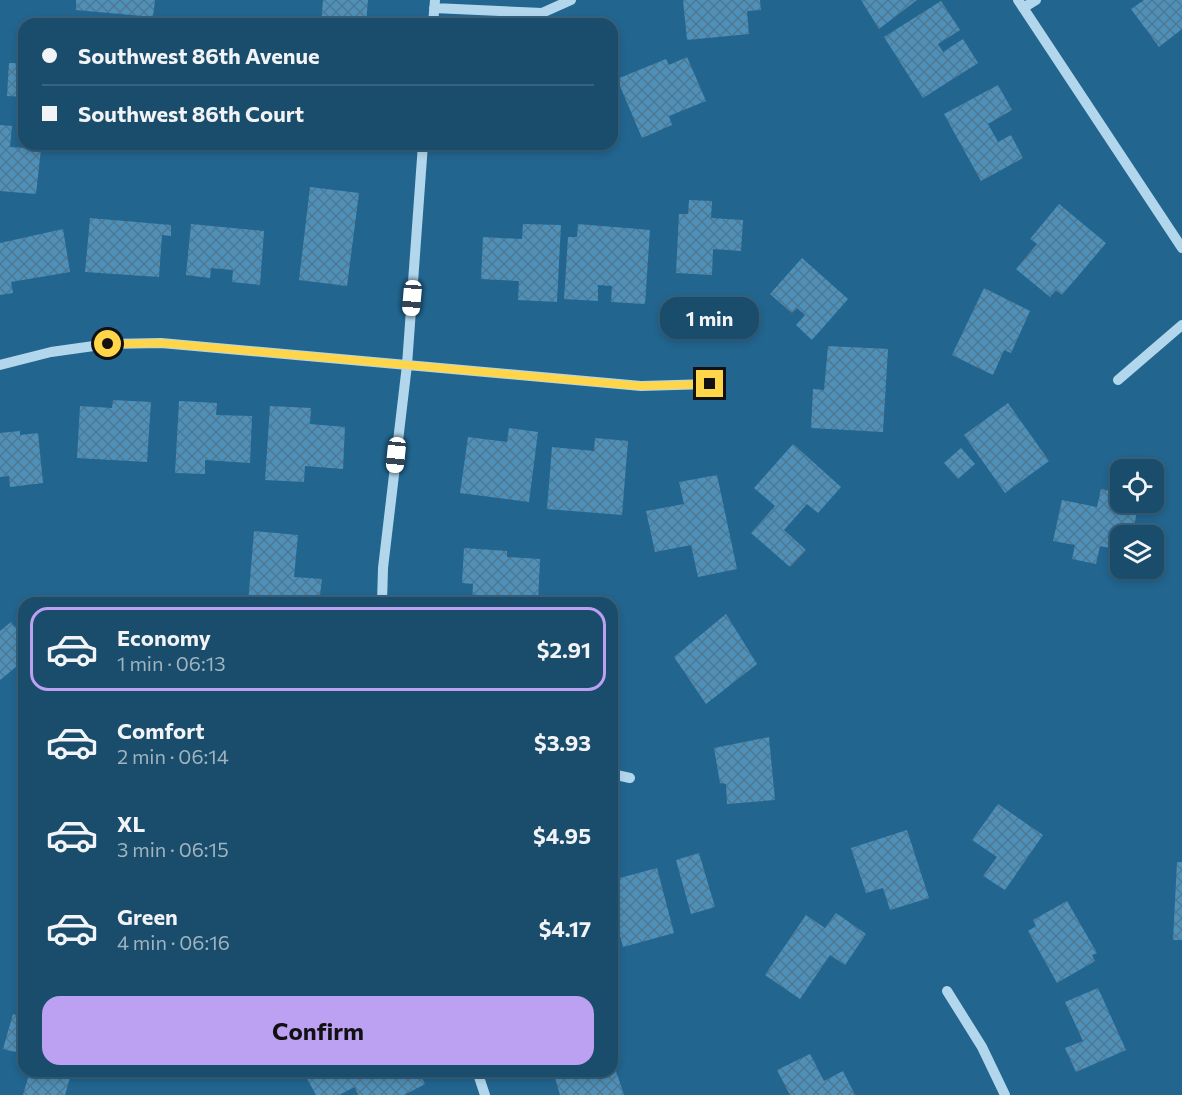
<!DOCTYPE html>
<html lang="en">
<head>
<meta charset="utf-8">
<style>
	:root { --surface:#1a4c6b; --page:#235371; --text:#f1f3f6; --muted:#9fb4c1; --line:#38637e; --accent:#bca0f2 }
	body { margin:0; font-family:Commissioner,sans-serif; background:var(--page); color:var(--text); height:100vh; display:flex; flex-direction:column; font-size:22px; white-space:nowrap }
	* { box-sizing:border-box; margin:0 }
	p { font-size:20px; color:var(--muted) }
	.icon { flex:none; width:33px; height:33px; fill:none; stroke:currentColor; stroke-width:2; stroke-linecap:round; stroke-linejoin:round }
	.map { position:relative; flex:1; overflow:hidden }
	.side { position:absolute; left:18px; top:597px; width:600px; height:480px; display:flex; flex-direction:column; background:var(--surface); border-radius:18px; box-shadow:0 3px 9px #0003,0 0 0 2px var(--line) }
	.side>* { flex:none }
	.hud { position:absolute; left:18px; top:18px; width:600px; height:132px; border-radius:18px; box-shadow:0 3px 9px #0003,0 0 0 2px var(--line); display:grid; align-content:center; height:132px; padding:0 24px; background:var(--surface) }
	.buttons { position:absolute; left:1110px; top:459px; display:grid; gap:12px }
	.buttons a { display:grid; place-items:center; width:54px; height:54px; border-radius:12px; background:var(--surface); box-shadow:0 3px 9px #0003,0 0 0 2px var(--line); font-size:30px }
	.end { position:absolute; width:27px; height:27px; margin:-14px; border:8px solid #ffd54a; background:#111; box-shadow:0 0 0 3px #111 }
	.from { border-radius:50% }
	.bubble { position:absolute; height:42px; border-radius:18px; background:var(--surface); box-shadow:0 3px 9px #0003,0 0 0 2px var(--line); font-size:20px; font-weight:700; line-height:42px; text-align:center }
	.car { position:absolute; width:18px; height:36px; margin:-18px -9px; border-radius:8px; box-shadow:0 0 4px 2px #0007; background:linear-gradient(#fff 24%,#345 0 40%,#fff 0 76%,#345 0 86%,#fff 0) }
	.hud b { display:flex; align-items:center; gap:21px; height:57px; font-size:22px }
	.hud b+b { border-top:2px solid var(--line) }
	.hud i { width:15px; height:15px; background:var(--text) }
	ul { padding:10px 0 0; list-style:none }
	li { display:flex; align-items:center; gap:18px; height:84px; margin:0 12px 9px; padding:0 12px; border:3px solid transparent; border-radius:18px }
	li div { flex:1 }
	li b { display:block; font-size:22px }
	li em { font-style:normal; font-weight:700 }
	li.on { border-color:var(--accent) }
	li>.icon { width:54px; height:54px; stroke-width:1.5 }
	.cta { display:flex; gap:12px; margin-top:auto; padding:12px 24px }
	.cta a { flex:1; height:69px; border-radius:18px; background:var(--accent); color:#111; font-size:24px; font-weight:700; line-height:69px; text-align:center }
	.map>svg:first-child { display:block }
	.building { fill:url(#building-cross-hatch) }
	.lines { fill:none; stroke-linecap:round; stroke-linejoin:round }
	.minor { stroke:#b2d7ec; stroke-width:10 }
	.route { stroke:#ffd54a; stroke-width:8 }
</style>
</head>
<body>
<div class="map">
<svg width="1182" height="1095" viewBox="0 0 1182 1095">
	<defs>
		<pattern id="building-cross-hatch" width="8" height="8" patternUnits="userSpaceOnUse" patternTransform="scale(1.5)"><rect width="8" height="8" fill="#4f90b8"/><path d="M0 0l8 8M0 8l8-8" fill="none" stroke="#4e7892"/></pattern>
	</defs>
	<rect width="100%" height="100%" fill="#22658f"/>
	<path class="building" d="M76 0H155L153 17 76 10Z
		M323 0H368L366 24H321Z
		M683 0H760L761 10 747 11 749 34 687 40Z
		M861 0H917L879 29Z
		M1144 0H1182V29L1159 47 1131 9Z
		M941 1 960 30 938 44 943 52 963 39 978 63 923 98 884 37Z
		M687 57 706 101 669 116 672 125 642 138 617 79 666 59 669 65Z
		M9 63H24V97L7 96Z
		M998 85 1012 110 988 124 998 142 1011 135 1023 158 981 181 944 114Z
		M0 125 12 126 10 147 41 149 36 194 0 191Z
		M310 187 359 193 347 286 299 280Z
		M689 200 712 201 711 218 743 220 741 251 713 249 712 275 676 273 679 214H688Z
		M1059 204 1106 243 1062 295 1056 290 1050 297 1016 269 1037 244 1030 239Z
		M90 218 171 225V236L162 235 159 277 85 272Z
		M191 224 264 231 260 285 232 282 233 270 211 268 210 278 186 275Z
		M523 224 561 225 557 302 518 300 519 281 481 279 483 237 522 239Z
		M578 224 650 230 645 304 611 302 612 286 598 285V301L564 299 568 237H577Z
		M63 229 70 272 11 282 13 293 0 295V243Z
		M802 258 848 299 812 340 796 325 805 315 797 308 792 313 770 294Z
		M984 288 1030 311 1011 353 1004 350 993 375 952 355Z
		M828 346 888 349 883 432 811 428 813 389 824 390Z
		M113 400 151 402 147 462 77 458 80 406 112 408Z
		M179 401 217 403 216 415 252 416 250 463 205 460V474L175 473Z
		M1008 403 1049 461 1005 493 964 435Z
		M270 406 311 408 310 424 345 427 343 469 305 466 304 482 265 480Z
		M509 428 538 432 529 502 460 493 468 437 507 442Z
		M20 431V435L38 433 43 483 10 487 9 476 0 477V433Z
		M595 438 628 441 622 515 547 509 552 447 594 451Z
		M793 444 841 487 818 513 807 504 784 530 806 550 790 567 751 533 775 506 754 488Z
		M961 448 975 464 958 479 944 463Z
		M717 475 737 569 698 577 691 545 655 552 646 511 684 504 679 482Z
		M1101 489 1120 493V502H1139L1132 536H1120V550L1100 546 1096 564 1072 559 1075 545 1053 541 1062 500 1097 507Z
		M254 531 298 535 294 577 322 579 319 603H248Z
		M464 548 507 551V557L540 559 538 603H472L473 584 462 583Z
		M726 614 757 664 706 704 674 657Z
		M24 619V664L22 662 0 680V631L11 622 15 627Z
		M19 734H24V795H22Z
		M769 737 775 800 727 804 726 784 720 783 714 748Z
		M998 804 1043 835 1005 890 983 876 997 857 972 840Z
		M23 819H24V844H19Z
		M907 830 929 898 890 910 883 888 866 893 851 848Z
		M699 853 715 907 691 914 676 860Z
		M1177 862H1182V940H1173Z
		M657 868 674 933 623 947 612 906V880Z
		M1067 901 1097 953 1092 955 1095 961 1057 983 1028 931 1036 926 1033 920Z
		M19 912 24 913V946H17Z
		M836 913 866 934 845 965 830 955 800 999 765 975 806 915 825 928Z
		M1098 988 1126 1050 1076 1072 1065 1048 1083 1041 1065 1002Z
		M13 1014 24 1018V1054L3 1049Z
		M810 1054 824 1081 843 1071 855 1095H790L777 1070Z
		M612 1059 624 1095H560L553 1071H612Z
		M30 1071H72L65 1095H23Z
		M303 1071H418L425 1084 404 1095H358L355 1087 339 1095H316Z"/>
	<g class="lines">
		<path class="minor" d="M1018 0 1182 248
			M434 8 542 13 571 0
			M1023 8 1036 0
			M433 24 435 0
			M0 365 51 352 108 344 161 343 641 386 710 384
			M1118 380 1182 325
			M382 603 383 568 407 365 423 144
			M612 774 630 778
			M947 991 982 1047 1005 1095
			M477 1071 485 1095"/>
	</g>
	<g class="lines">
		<path class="route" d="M108 344 161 343 640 386 710 384"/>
	</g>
</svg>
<div class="buttons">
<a><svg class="icon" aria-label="locate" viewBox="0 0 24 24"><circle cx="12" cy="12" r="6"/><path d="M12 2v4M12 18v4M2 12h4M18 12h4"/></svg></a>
<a><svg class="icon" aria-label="layers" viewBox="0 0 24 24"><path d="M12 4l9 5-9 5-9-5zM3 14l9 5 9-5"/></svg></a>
</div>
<i class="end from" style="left:108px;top:344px"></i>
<i class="end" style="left:710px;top:384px"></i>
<div class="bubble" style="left:660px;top:297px;width:99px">1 min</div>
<i class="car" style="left:412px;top:298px;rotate:185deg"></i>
<i class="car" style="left:396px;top:455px;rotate:186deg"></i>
<div class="hud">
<b><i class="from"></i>Southwest 86th Avenue</b>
<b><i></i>Southwest 86th Court</b>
</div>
<section class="side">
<ul>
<li class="on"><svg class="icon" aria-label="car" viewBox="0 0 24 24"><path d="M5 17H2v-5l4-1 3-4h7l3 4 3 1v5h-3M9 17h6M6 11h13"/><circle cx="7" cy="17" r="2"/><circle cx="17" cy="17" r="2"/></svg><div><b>Economy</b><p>1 min · 06:13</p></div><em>$2.91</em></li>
<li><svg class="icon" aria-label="car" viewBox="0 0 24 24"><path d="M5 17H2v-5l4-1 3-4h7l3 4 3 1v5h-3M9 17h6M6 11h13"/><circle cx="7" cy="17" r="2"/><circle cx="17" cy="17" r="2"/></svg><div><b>Comfort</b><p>2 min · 06:14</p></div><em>$3.93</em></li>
<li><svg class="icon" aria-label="car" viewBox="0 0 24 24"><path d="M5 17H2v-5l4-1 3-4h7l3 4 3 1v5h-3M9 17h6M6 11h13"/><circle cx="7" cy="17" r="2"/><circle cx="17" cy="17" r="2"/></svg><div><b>XL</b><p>3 min · 06:15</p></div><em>$4.95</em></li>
<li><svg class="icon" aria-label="car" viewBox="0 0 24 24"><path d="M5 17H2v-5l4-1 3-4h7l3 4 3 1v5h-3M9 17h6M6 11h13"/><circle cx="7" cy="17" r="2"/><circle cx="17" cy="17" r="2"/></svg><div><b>Green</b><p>4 min · 06:16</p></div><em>$4.17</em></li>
</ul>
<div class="cta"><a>Confirm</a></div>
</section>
</div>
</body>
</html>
